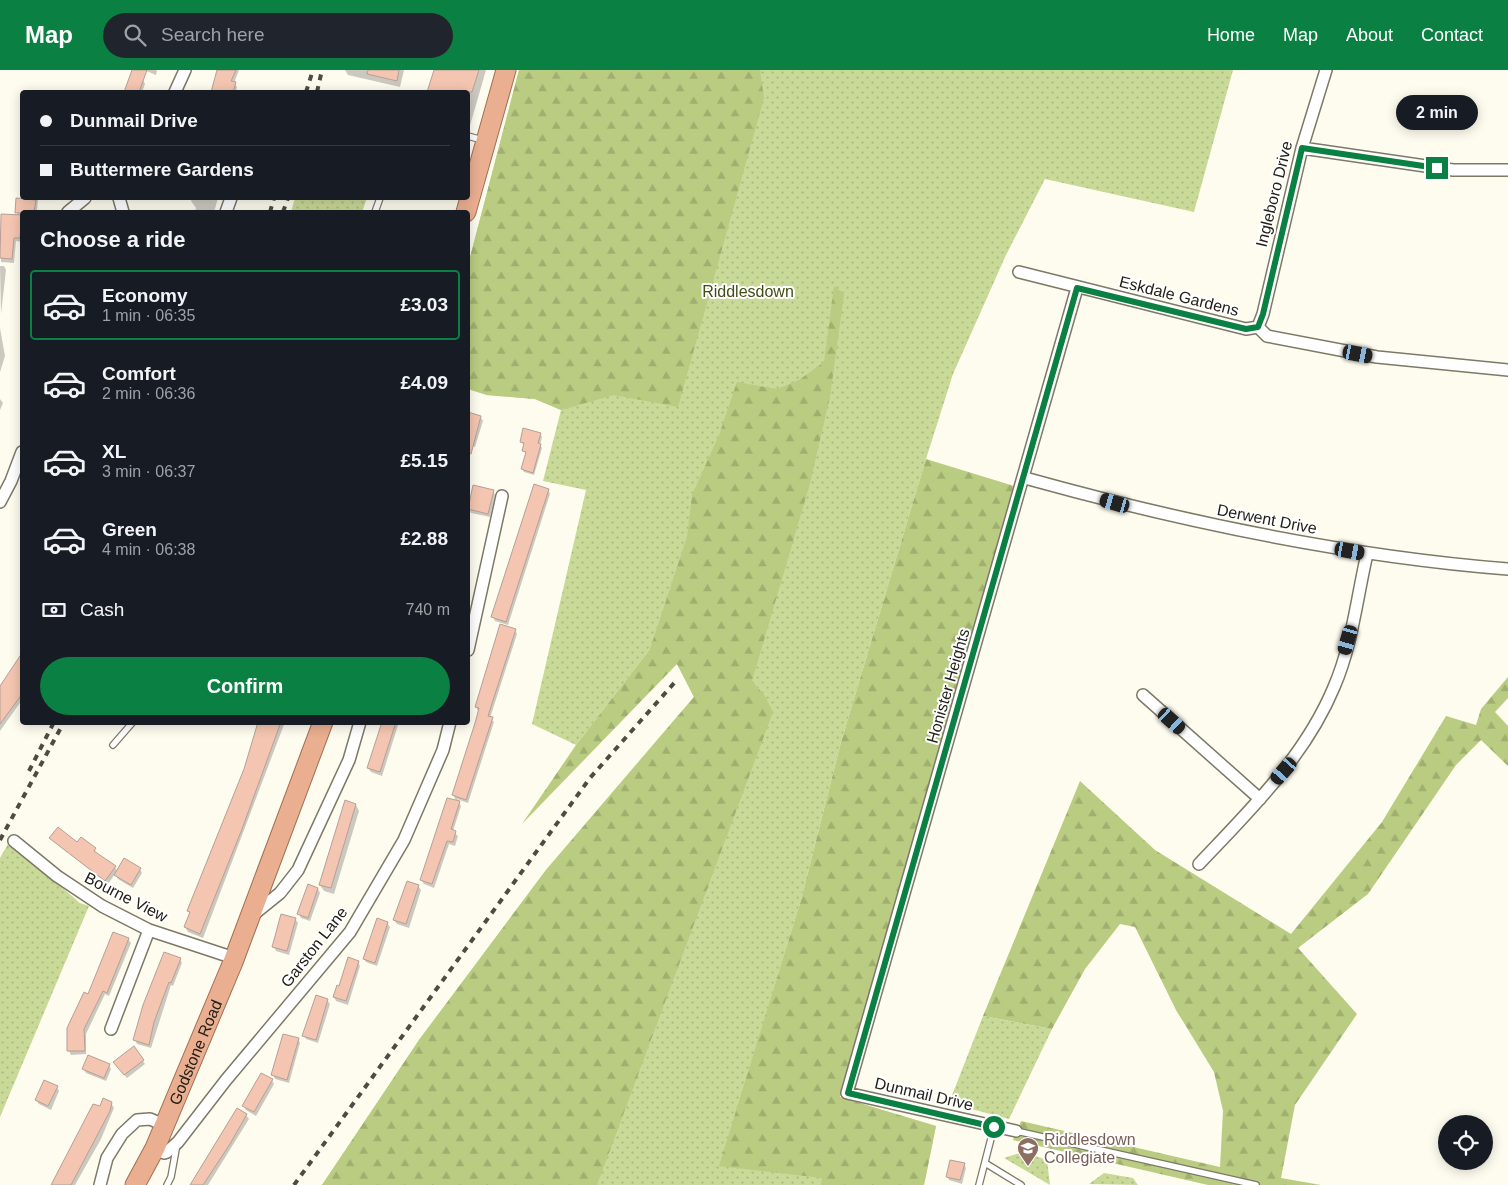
<!DOCTYPE html>
<html lang="en">
<head>
<meta charset="utf-8">
<style>
	:root { --surface:#171b24; --page:#20242c; --text:#f1f3f6; --muted:#9ea1a6; --line:#363941; --accent:#0b8043 }
	body { margin:0; font-family:Arial,sans-serif; background:var(--page); color:var(--text); height:100vh; display:flex; flex-direction:column; font-size:19px; white-space:nowrap }
	* { box-sizing:border-box; margin:0 }
	p { font-size:16px; color:var(--muted) }
	.icon { flex:none; width:28px; height:28px; fill:none; stroke:currentColor; stroke-width:2; stroke-linecap:round; stroke-linejoin:round }
	.map { position:relative; flex:1; overflow:hidden }
	.drawer { position:absolute; left:20px; top:140px; width:450px; height:515px; display:flex; flex-direction:column; background:var(--surface); border-radius:5px; box-shadow:0 2px 12px #0003 }
	.drawer>* { flex:none }
	.banner { position:absolute; left:20px; top:20px; width:450px; height:110px; border-radius:5px; box-shadow:0 2px 12px #0003; display:grid; align-content:center; height:110px; padding:0 20px; background:var(--surface) }
	.buttons { position:absolute; left:1438px; top:1045px; display:grid; gap:10px }
	.buttons a { display:grid; place-items:center; width:55px; height:55px; border-radius:50%; background:var(--surface); box-shadow:0 2px 12px #0003; font-size:25px }
	.end { position:absolute; width:22px; height:22px; margin:-11px; border:6px solid #0b8043; background:#fff; box-shadow:0 0 0 2px #fff }
	.from { border-radius:50% }
	.bubble { position:absolute; height:35px; border-radius:18px; background:var(--surface); box-shadow:0 2px 12px #0003; font-size:16px; font-weight:600; line-height:35px; text-align:center }
	.car { position:absolute; width:15px; height:30px; margin:-15px -8px; border-radius:6px; box-shadow:0 0 4px 1px #0007; background:linear-gradient(#222 24%,#8ab4d8 0 40%,#222 0 76%,#8ab4d8 0 86%,#222 0) }
	.banner b { display:flex; align-items:center; gap:18px; height:48px; font-size:19px }
	.banner b+b { border-top:1px solid var(--line) }
	.banner i { width:12px; height:12px; background:var(--text) }
	ul { padding:0; list-style:none }
	li { display:flex; align-items:center; gap:15px; height:70px; margin:0 10px 8px; padding:0 10px; border:2px solid transparent; border-radius:5px }
	li div { flex:1 }
	li b { display:block; font-size:19px }
	li em { font-style:normal; font-weight:600 }
	li.selected { border-color:var(--accent) }
	li>.icon { width:45px; height:45px; stroke-width:1.5 }
	h2 { padding:0 20px; font-size:22px; line-height:60px }
	.pay { display:flex; align-items:center; gap:12px; height:55px; padding:0 20px; font-size:19px }
	.pay p { margin-inline-start:auto }
	.button { display:flex; gap:10px; margin-top:auto; padding:10px 20px }
	.button a { flex:1; height:58px; border-radius:30px; background:var(--accent); color:#fff; font-size:20px; font-weight:600; line-height:58px; text-align:center }
	header { display:flex; align-items:center; gap:30px; box-sizing:border-box; height:70px; padding:0 25px; background:var(--accent); color:#fff }
	header strong { font-size:24px }
	nav { display:flex; gap:28px; margin-inline-start:auto; font-size:18px }
	.search { width:350px; height:45px; background:var(--page); display:flex; align-items:center; gap:12px; box-sizing:border-box; padding:0 18px; border-radius:28px; color:var(--muted); font-size:19px }
	.map>svg:first-child { display:block }
	.grass { fill:url(#grass-dots) }
	.forest { fill:url(#forest-firs) }
	.shadow { fill:#0003 }
	.building { fill:#f4c6b1; stroke:#b59f96 }
	.lines { fill:none; stroke-linecap:round; stroke-linejoin:round }
	.service-casing { stroke:#7d7966; stroke-width:8 }
	.minor-casing { stroke:#7d7966; stroke-width:14 }
	.trunk-casing { stroke:#a16f55; stroke-width:21 }
	.service { stroke:#fff; stroke-width:5.5 }
	.minor { stroke:#fff; stroke-width:11 }
	.trunk { stroke:#eaae90; stroke-width:19 }
	.rail { stroke:#4d4b42; stroke-width:4; stroke-dasharray:6 6; stroke-linecap:butt }
	.route { stroke:#0b8043; stroke-width:6 }
	.labels { text-anchor:middle; dominant-baseline:central; stroke-width:4; stroke-linejoin:round; paint-order:stroke }
	.street-label { font-size:16px; fill:#232119; stroke:#fff }
	.park-label { font-size:16px; fill:#424d16; stroke:#fff }
	.education-label { font-size:16px; fill:#785e54; stroke:#fff; text-anchor:start }
</style>
</head>
<body>
<header>
<strong>Map</strong>
<div class="search"><svg class="icon" aria-label="search" viewBox="0 0 24 24"><circle cx="10" cy="10" r="6"/><path d="M15 15l6 6"/></svg>Search here</div>
<nav><a>Home</a><a>Map</a><a>About</a><a>Contact</a></nav>
</header>
<div class="map">
<svg width="1508" height="1115" viewBox="0 0 1508 1115">
	<defs>
		<pattern id="grass-dots" width="8" height="8" patternUnits="userSpaceOnUse" patternTransform="scale(1.25)"><rect width="8" height="8" fill="#c9d997"/><path d="M2 2h.1M6 6h.1" fill="none" stroke="#acba82" stroke-width="1.8" stroke-linecap="round"/></pattern>
		<pattern id="forest-firs" width="22" height="20" patternUnits="userSpaceOnUse" patternTransform="scale(1.25)"><rect width="22" height="20" fill="#bacc81"/><path d="M5 1l3.5 6h-7zM16 11l3.5 6h-7z" fill="#a0af6f"/></pattern>
	</defs>
	<rect width="100%" height="100%" fill="#fefcef"/>
	<path class="grass" d="M519 0H1233L1194 142 1045 109 1006 185 953 304 926 389 841 672 801 830 748 1004 840 1028 936 1056 924 1115H322L419 970 546 800 694 627 677 594 650 579 576 675 532 654 586 420 543 411 561 340 535 329 487 325 468 319V195Z
		M295 128H367L362 142H291Z
		M9 772 80 833 89 836 0 1047V788Z
		M983 946 1052 959 1009 1049 949 1033Z
		M1023 1082 1047 1090 1050 1115 1004 1088Z
		M1104 1103 1133 1108 1138 1115 1089 1114Z"/>
	<path class="forest" d="M519 0H760L764 28 678 337 614 325 561 340 535 329 487 325 468 319V195Z
		M834 216 844 224 830 327 809 417 752 611 765 626 773 642 597 1115H322L419 970 546 800 694 627 677 594 522 754 576 675 650 579 687 467 692 425 719 365 737 312 777 319 799 310 824 292Z
		M926 389 1014 416 840 1027 936 1056 924 1115H821L822 1108 719 1096 801 830 841 672Z
		M1508 607V628L1495 642 1508 656V696L1481 670 1456 695 1368 824 1298 878 1357 944 1295 1035 1281 1108 1321 1115H1208L1013 1070 1021 1051 1220 1097 1223 1041 1214 1002 1176 940 1135 857 1120 854 1085 899 1052 959 983 946 1080 711 1155 780 1291 864 1382 752 1446 646 1476 655 1481 639Z"/>
	<path class="shadow" d="M144 0H157L156 5Z
		M220 0H239L234 13 237 17 236 22H212Z
		M345 0H404L400 17 348 5Z
		M435 0H486L469 59 468 22H429Z
		M131 6 143 10 145 14 142 22H125Z
		M22 113V128H38L37 142H22V146H20L22 150 21 172 16 171 14 193 1 192 2 145 19 147 16 141 21 129Z
		M192 128H218L214 142H195L196 138 191 131Z
		M0 196H4L6 200 1 244Z
		M0 258 5 286 0 302Z
		M0 329 3 333 0 340Z
		M468 344 480 347 483 351 475 377 468 375Z
		M540 364 542 367 540 375 542 378 534 405 524 402 522 399 527 384 523 380 524 375 521 372Z
		M474 417 493 421 495 425 490 447 471 443 469 439Z
		M548 420 550 424 508 555 495 551 493 547Z
		M515 560 517 564 490 648 494 652 468 733 457 729 461 736 453 761 458 766 455 776 449 774 434 818 424 814 421 810 457 732 453 725 476 653 478 641 476 637Z
		M18 593 22 596V630L0 661V618Z
		M260 652H285L203 868 188 862 185 857 197 819 245 699Z
		M384 652H399L382 706 371 702 368 698Z
		M356 735 359 741 334 824 324 821 320 815Z
		M50 768 95 779 96 784 115 797 117 802 140 799 142 803 133 818 118 809 115 804 108 814Z
		M418 816 421 820 409 858 397 854 394 850Z
		M318 819 320 823 310 851 301 848 299 844Z
		M295 849 298 853 289 885 276 881 274 877Z
		M387 853 390 857 377 896 366 892 364 889Z
		M128 869 131 873 109 926 105 924 86 964V984L71 985 69 981 89 926Z
		M180 889 182 893 173 916 171 915 151 978 137 974 135 970Z
		M358 892 360 896 348 935 336 931 334 927Z
		M327 930 330 934 318 973 306 969 304 965Z
		M298 969 300 973 289 1013 275 1009 273 1005Z
		M143 991 145 994 127 1008 117 996Z
		M109 995 111 999 106 1011 86 1003 84 999Z
		M272 1010 274 1014 256 1046 246 1040 244 1036Z
		M57 1017 59 1021 51 1040 39 1034 36 1030Z
		M111 1033 114 1038 101 1069 75 1115H53L100 1038Z
		M246 1045 249 1049 208 1115H191Z
		M964 1094 966 1098 962 1114 949 1110 947 1106Z"/>
	<path class="building" d="M132 0H147L139 22H124Z
		M217 0H236L231 11 236 12 233 22H211Z
		M368 0H399L397 11 367 4Z
		M434 0H479L472 22H427Z
		M16 128 36 130 34 142 15 143Z
		M1 144 22 145 20 168H14L12 189 0 188Z
		M468 342 481 346 471 384 468 383Z
		M523 358 541 363 538 373 541 374 533 403 521 399 526 382 522 381 524 373 520 372Z
		M534 414 549 419 506 552 491 547Z
		M473 415 494 420 488 444 468 439Z
		M500 554 516 559 488 646 493 647 466 730 452 725 475 653 479 638 475 637Z
		M22 583V624L0 654V616Z
		M258 652H281L242 759 200 864 184 857 190 842 187 841 244 699Z
		M382 652H396L380 702 367 698Z
		M447 728 460 731 451 759 456 761 453 772 447 771 432 814 420 810Z
		M345 730 356 734 331 818 319 815Z
		M58 757 77 772 81 767 96 778 94 781 116 796 105 811 49 768Z
		M124 788 141 798 131 815 114 805Z
		M407 811 419 815 406 854 393 850Z
		M308 814 318 818 308 848 297 844Z
		M281 844 296 848 287 881 272 877Z
		M377 848 388 852 375 893 363 889Z
		M113 862 129 868 107 923 103 921 84 959 85 981H67V958L84 922 88 924Z
		M164 882 181 888 171 913 169 912 154 952 149 975 133 970 143 935Z
		M348 887 359 891 346 931 333 927 337 915 339 916Z
		M316 925 328 929 316 970 302 966Z
		M283 964 299 968 287 1010 271 1005Z
		M134 976 144 990 124 1005 113 992Z
		M88 985 110 994 104 1008 82 999Z
		M261 1003 273 1009 254 1042 242 1036Z
		M44 1010 58 1016 48 1036 35 1030Z
		M103 1028 112 1032 110 1041 71 1115H51L93 1034 100 1036Z
		M237 1038 247 1044 230 1074 203 1115H190Z
		M950 1090 965 1093 960 1110 946 1107Z"/>
	<g class="lines">
		<g class="service-casing">
			<path id="service" d="M468 66 482 70
				M375 142 380 128
				M113 675 133 652
				M1016 1061 1256 1115
				M985 1093 1021 1115
				M167 1115 171 1107 177 1074
				M979 1115 994 1057"/>
		</g>
		<g class="minor-casing">
			<path id="minor" d="M175 22 185 0
				M1302 78 1453 100H1508
				M119 128 123 142
				M68 142 85 128
				M226 142 231 128
				M1019 202 1246 259 1258 257 1267 266 1377 287 1508 300
				M1258 257 1263 244 1302 78 1326 0
				M1025 408C1183 452 1344 486 1508 499
				M0 432 11 411 22 382
				M468 580 502 426
				M1143 625 1260 729
				M14 771 57 806 102 836 149 860 228 886 233 892
				M1199 794C1250 740 1305 687 1334 617 1352 576 1357 527 1367 484
				M254 844 280 823 298 800 349 690 360 652
				M111 959 149 860
				M1016 1061 847 1023 1077 218
				M155 1078 164 1083 167 1082 178 1072 226 1010 350 862 404 770 443 680 450 652
				M100 1115 107 1088 122 1064 137 1050 150 1049 164 1055"/>
		</g>
		<g class="trunk-casing">
			<g id="trunk">
				<path d="M466 142 506 0"/>
				<path id="s1" d="M135 1115 155 1078 233 892 323 652"/>
			</g>
		</g>
		<use href="#service" class="service"/>
		<use href="#minor" class="minor"/>
		<use href="#trunk" class="trunk"/>
		<path class="rail" d="M306 22 313 0
			M317 22 322 0
			M270 142 274 128
			M283 142 288 128
			M29 701 54 652
			M0 770 64 652
			M294 1115 590 708 675 612"/>
	</g>
	<g class="lines">
		<path class="route" d="M994 1057 848 1023 1077 218 1246 259 1258 257 1263 244 1302 78 1437 98"/>
	</g>
	<defs>
		<g id="school-pin" transform="scale(1.125)"><path d="M0 17L-7.5 6A9.5 9.5 0 1 1 7.5 6Z" fill="#8d6e63" stroke="#fff"/><path d="M0-5L7-2L0 1L-7-2ZM-4 1L0 2.5L4 1V4Q0 6-4 4Z" fill="#fff"/></g>
	</defs>
	<g fill-rule="evenodd">
		<use href="#school-pin" x="1028" y="1078"/>
	</g>
	<g class="labels">
		<g class="street-label">
			<text transform="translate(1274 124) rotate(-76)">Ingleboro Drive</text>
			<text transform="translate(1179 226) rotate(14)">Eskdale Gardens</text>
			<text transform="translate(1267 449) rotate(11)">Derwent Drive</text>
			<text transform="translate(948 616) rotate(-74)">Honister Heights</text>
			<text transform="translate(126 827) rotate(27)">Bourne View</text>
			<text transform="translate(314 877) rotate(-52)">Garston Lane</text>
			<text stroke="none"><textPath href="#s1" startOffset="146">Godstone Road</textPath></text>
			<text transform="translate(924 1024) rotate(13)">Dunmail Drive</text>
		</g>
		<g class="park-label">
			<text x="748" y="221">Riddlesdown</text>
		</g>
		<g class="education-label">
			<text x="1044" y="1069">Riddlesdown<tspan x="1044" dy="18">Collegiate</tspan></text>
		</g>
	</g>
</svg>
<div class="buttons">
<a><svg class="icon" aria-label="locate" viewBox="0 0 24 24"><circle cx="12" cy="12" r="6"/><path d="M12 2v4M12 18v4M2 12h4M18 12h4"/></svg></a>
</div>
<i class="end from" style="left:994px;top:1057px"></i>
<i class="end" style="left:1437px;top:98px"></i>
<div class="bubble" style="left:1396px;top:25px;width:82px">2 min</div>
<i class="car" style="left:1358px;top:284px;rotate:101deg"></i>
<i class="car" style="left:1115px;top:433px;rotate:286deg"></i>
<i class="car" style="left:1350px;top:481px;rotate:100deg"></i>
<i class="car" style="left:1348px;top:570px;rotate:196deg"></i>
<i class="car" style="left:1172px;top:651px;rotate:132deg"></i>
<i class="car" style="left:1284px;top:701px;rotate:221deg"></i>
<div class="banner">
<b><i class="from"></i>Dunmail Drive</b>
<b><i></i>Buttermere Gardens</b>
</div>
<section class="drawer">
<h2>Choose a ride</h2>
<ul>
<li class="selected"><svg class="icon" aria-label="car" viewBox="0 0 24 24"><path d="M5 17H2v-5l4-1 3-4h7l3 4 3 1v5h-3M9 17h6M6 11h13"/><circle cx="7" cy="17" r="2"/><circle cx="17" cy="17" r="2"/></svg><div><b>Economy</b><p>1 min · 06:35</p></div><em>£3.03</em></li>
<li><svg class="icon" aria-label="car" viewBox="0 0 24 24"><path d="M5 17H2v-5l4-1 3-4h7l3 4 3 1v5h-3M9 17h6M6 11h13"/><circle cx="7" cy="17" r="2"/><circle cx="17" cy="17" r="2"/></svg><div><b>Comfort</b><p>2 min · 06:36</p></div><em>£4.09</em></li>
<li><svg class="icon" aria-label="car" viewBox="0 0 24 24"><path d="M5 17H2v-5l4-1 3-4h7l3 4 3 1v5h-3M9 17h6M6 11h13"/><circle cx="7" cy="17" r="2"/><circle cx="17" cy="17" r="2"/></svg><div><b>XL</b><p>3 min · 06:37</p></div><em>£5.15</em></li>
<li><svg class="icon" aria-label="car" viewBox="0 0 24 24"><path d="M5 17H2v-5l4-1 3-4h7l3 4 3 1v5h-3M9 17h6M6 11h13"/><circle cx="7" cy="17" r="2"/><circle cx="17" cy="17" r="2"/></svg><div><b>Green</b><p>4 min · 06:38</p></div><em>£2.88</em></li>
</ul>
<div class="pay"><svg class="icon" aria-label="cash" viewBox="0 0 24 24"><path d="M3 7h18v10H3z"/><circle cx="12" cy="12" r="2"/></svg>Cash<p>740 m</p></div>
<div class="button"><a>Confirm</a></div>
</section>
</div>
</body>
</html>
